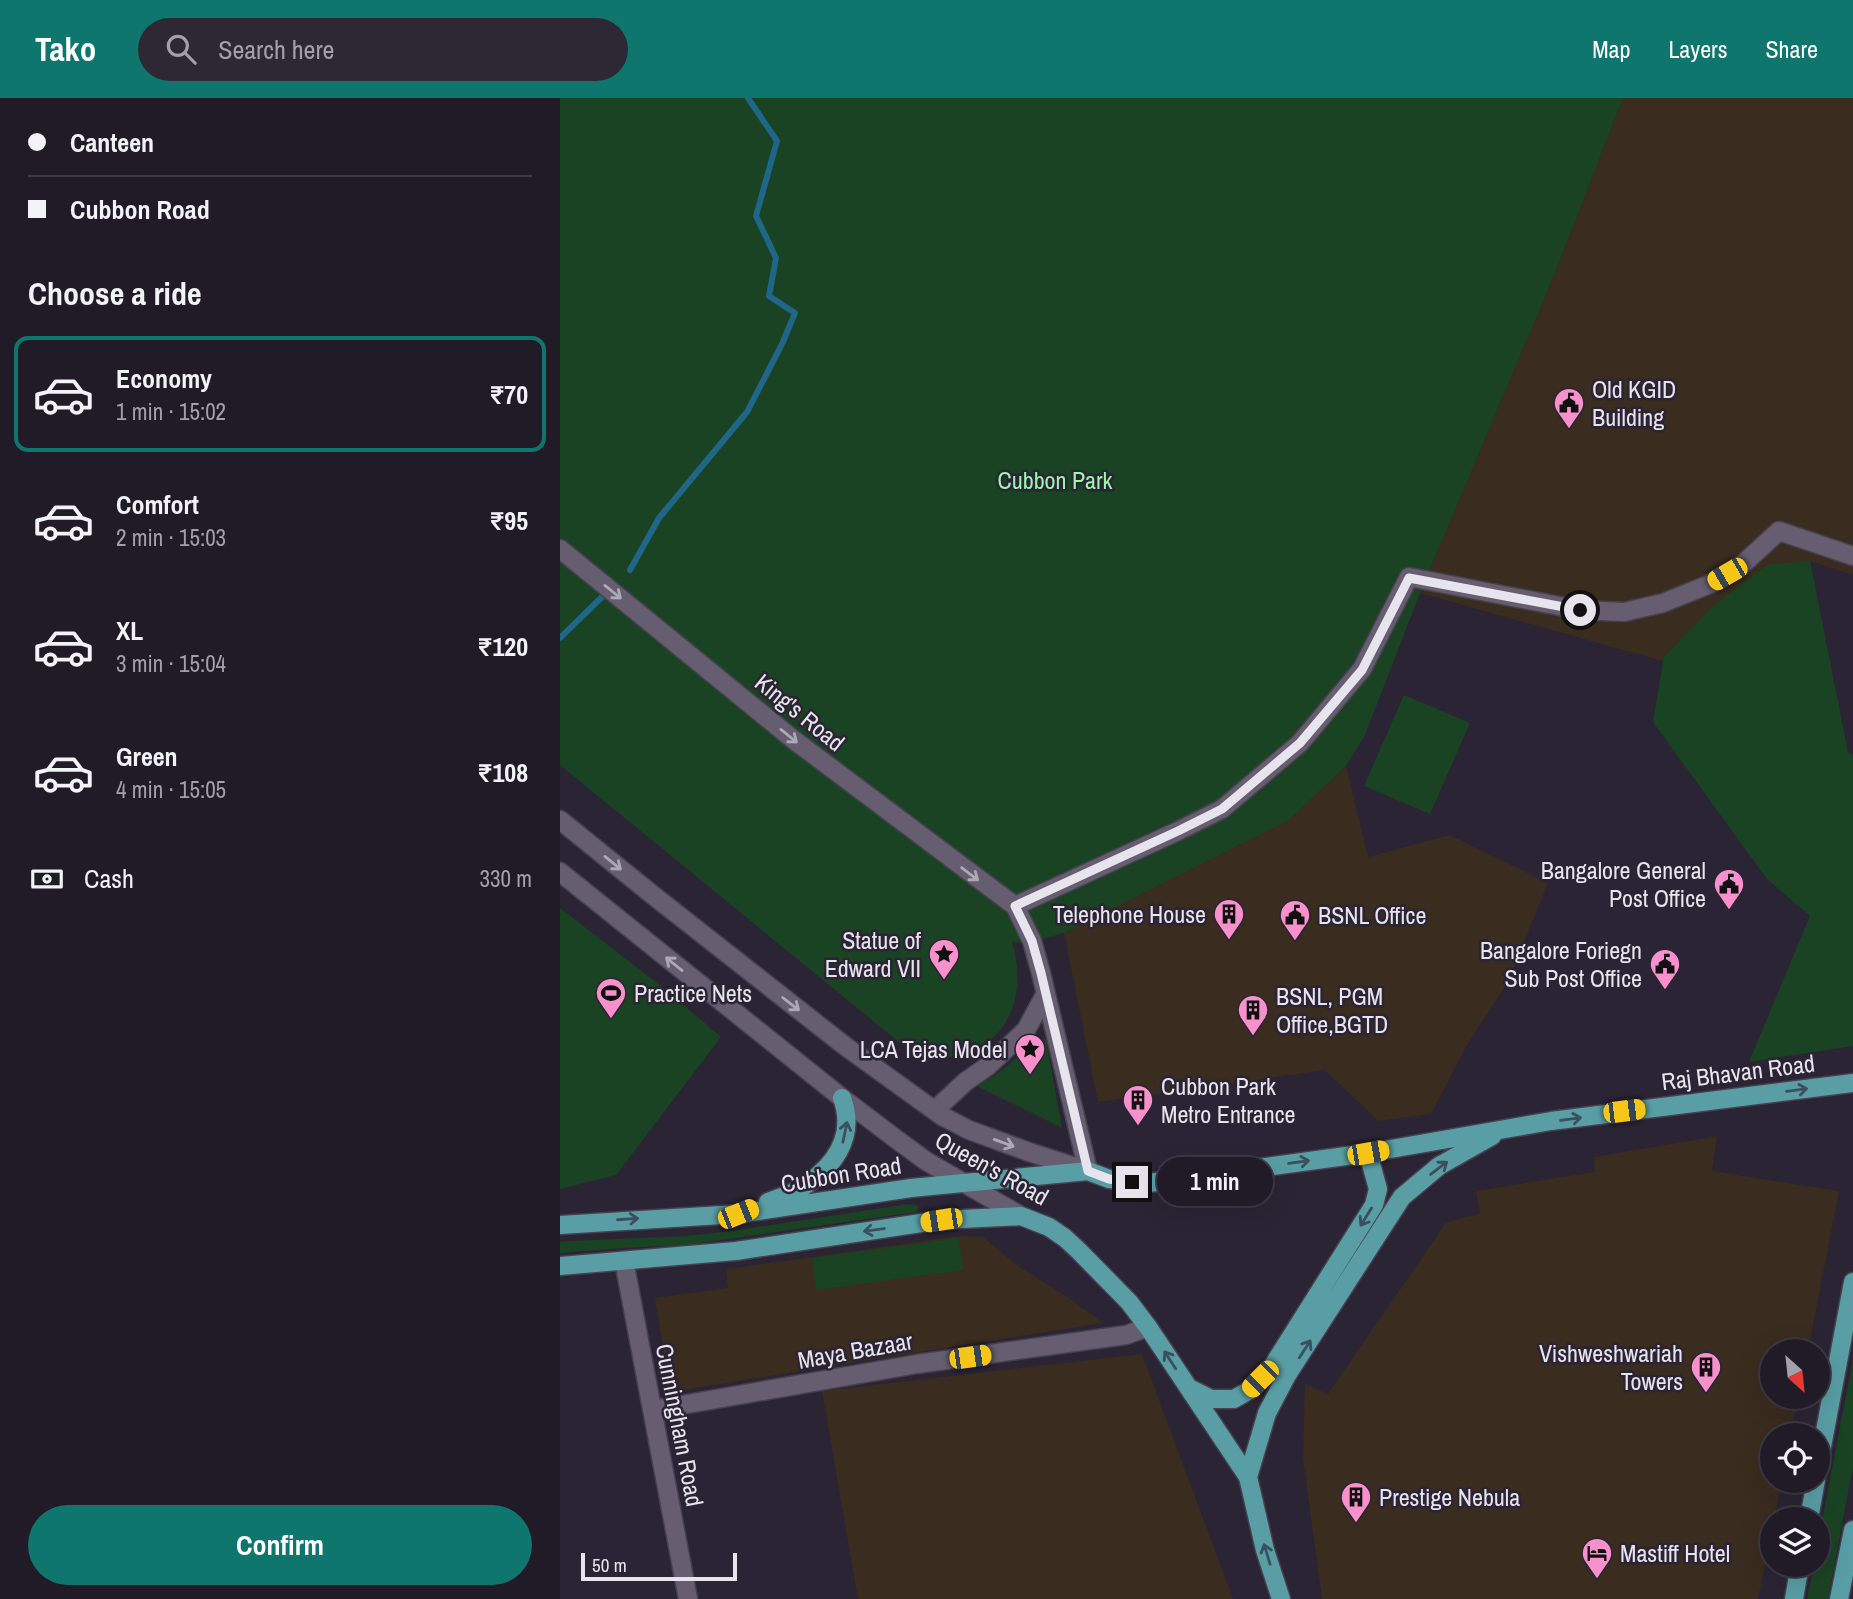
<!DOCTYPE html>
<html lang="en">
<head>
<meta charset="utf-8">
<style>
	:root { --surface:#201b27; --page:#2d2833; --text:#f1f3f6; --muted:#a2a1a7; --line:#3d3944; --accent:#0f766e }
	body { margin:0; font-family:"Archivo Narrow",sans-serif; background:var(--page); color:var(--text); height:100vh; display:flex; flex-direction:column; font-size:26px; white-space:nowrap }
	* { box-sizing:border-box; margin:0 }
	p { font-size:23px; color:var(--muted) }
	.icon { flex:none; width:38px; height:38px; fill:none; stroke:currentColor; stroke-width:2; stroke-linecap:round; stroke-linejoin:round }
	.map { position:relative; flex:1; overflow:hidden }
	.drawer { display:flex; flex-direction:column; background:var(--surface); width:560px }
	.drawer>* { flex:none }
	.top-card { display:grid; align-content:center; height:154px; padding:0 28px; background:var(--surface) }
	.needle { width:46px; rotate:153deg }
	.tools { position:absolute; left:1200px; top:1241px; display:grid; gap:14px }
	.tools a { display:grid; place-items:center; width:70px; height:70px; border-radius:50%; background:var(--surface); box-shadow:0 7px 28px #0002,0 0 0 2px var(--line); font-size:35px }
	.scale { position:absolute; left:21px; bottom:18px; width:156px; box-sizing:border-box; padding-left:7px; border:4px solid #e8e4ee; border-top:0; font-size:19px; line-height:24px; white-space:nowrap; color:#e8e4ee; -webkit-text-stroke:5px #2b2434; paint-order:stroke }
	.end { position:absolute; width:32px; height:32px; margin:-16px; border:9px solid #e8e4ee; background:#111; box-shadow:0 0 0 4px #111 }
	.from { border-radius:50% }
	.bubble { position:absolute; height:49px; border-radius:24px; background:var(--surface); box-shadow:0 7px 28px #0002,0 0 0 2px var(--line); font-size:23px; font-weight:700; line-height:49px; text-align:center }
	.car { position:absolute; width:21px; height:42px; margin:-21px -10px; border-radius:9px; box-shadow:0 0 5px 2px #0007; background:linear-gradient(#f5c518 24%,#345 0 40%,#f5c518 0 76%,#345 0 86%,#f5c518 0) }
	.top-card b { display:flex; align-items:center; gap:24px; height:66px; font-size:26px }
	.top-card b+b { border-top:2px solid var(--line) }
	.top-card i { width:18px; height:18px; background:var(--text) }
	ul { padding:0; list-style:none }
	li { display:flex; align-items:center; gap:21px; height:116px; margin:0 14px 10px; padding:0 14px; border:4px solid transparent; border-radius:14px }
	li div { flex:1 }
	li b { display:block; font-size:26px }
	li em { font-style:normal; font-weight:700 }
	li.current { border-color:var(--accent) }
	li>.icon { width:63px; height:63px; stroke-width:1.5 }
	h2 { padding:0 28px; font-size:32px; line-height:84px }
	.pay { display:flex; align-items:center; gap:18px; height:77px; padding:0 28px; font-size:26px }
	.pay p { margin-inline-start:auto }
	.action { display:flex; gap:14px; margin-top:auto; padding:14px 28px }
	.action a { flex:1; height:80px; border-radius:42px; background:var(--accent); color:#fff; font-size:28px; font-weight:700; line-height:80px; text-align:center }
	header { display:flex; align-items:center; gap:42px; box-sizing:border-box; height:98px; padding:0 35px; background:var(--accent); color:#fff }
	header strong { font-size:33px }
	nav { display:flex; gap:38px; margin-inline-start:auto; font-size:24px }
	.search { width:490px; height:63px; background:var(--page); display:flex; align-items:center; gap:18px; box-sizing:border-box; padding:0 24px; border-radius:38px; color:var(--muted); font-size:26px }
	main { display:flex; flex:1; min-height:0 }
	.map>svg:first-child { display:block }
	.commercial { fill:#3a2c1f }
	.green { fill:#1a4323 }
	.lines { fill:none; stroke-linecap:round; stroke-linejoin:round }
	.stream { stroke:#1f6689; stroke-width:6 }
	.minor-casing { stroke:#46414e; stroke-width:21 }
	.secondary-casing { stroke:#46414e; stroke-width:21 }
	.primary-casing { stroke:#46414e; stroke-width:21 }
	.minor { stroke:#665e70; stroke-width:18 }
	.secondary { stroke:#665e70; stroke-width:18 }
	.primary { stroke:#599ea5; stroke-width:18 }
	.oneway { stroke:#aea8b5 }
	.oneway2 { stroke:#3b4f5c }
	.route { stroke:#e8e4ee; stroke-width:9 }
	.labels { text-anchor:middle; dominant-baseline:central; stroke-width:5; stroke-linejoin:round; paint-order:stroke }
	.poi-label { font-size:24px; fill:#e8e4ee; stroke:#2b2434; text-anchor:start }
	.park-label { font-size:24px; fill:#98f7aa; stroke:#2b2434 }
	.street-label { font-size:24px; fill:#e8e4ee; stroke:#2b2434 }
</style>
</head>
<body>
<header>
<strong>Tako</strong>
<div class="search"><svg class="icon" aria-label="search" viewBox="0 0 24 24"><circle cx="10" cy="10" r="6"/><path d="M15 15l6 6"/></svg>Search here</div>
<nav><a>Map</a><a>Layers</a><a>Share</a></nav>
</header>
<main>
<section class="drawer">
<div class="top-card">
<b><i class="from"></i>Canteen</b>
<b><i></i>Cubbon Road</b>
</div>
<h2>Choose a ride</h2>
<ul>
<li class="current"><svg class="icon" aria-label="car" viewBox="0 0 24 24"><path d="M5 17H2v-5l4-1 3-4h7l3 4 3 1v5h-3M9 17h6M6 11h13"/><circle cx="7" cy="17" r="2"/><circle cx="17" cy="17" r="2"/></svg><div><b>Economy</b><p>1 min · 15:02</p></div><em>₹70</em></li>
<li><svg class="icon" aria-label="car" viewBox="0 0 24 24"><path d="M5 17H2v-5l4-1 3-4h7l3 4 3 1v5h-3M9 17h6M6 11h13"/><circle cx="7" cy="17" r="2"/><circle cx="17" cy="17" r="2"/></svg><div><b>Comfort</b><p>2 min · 15:03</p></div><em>₹95</em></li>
<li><svg class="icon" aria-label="car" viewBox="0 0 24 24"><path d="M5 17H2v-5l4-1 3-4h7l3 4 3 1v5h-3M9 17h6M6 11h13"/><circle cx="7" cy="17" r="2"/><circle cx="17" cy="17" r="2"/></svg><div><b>XL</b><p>3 min · 15:04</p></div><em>₹120</em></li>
<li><svg class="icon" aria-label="car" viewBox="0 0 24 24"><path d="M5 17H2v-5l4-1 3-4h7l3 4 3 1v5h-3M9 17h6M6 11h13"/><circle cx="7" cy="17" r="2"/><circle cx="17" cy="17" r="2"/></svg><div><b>Green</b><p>4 min · 15:05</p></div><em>₹108</em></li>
</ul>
<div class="pay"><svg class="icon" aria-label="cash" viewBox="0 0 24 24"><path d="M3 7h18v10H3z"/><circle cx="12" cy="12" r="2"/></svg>Cash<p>330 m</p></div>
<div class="action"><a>Confirm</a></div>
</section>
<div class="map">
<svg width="1293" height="1501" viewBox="0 0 1293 1501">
	<rect width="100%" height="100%" fill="#2b2434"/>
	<path class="commercial" d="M1063 0H1293V477L1250 463 1117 567 860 495 995 175Z
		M786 668 808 759 890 737 988 785 949 882 907 947 871 1016 818 1023 765 972 538 1004 504 835 729 722Z
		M1157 1038 1152 1073 1279 1093 1248 1253H1213V1298L1238 1299 1231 1337H1213V1382L1222 1383 1198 1501H762L743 1360 745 1286 768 1296 886 1125 920 1115 916 1093 1035 1074 1034 1059Z
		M400 1138 423 1139 458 1168 512 1202 543 1225 110 1294 95 1200 168 1190 166 1171Z
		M582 1256 673 1501H298L262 1293Z"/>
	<path class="green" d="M0 0H1063L995 175 860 495 805 637 786 668 729 722 504 835C488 839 468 847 452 844 466 890 454 940 404 956 384 962 370 961 351 954L0 667Z
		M1250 463 1288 654 1293 657V948L1189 964 1250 818 1207 781 1093 624 1104 559 1151 510 1207 467Z
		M844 597 910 625 870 716 804 688Z
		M0 810 106 892 161 939 56 1077 0 1091Z
		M473 938 486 942 502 1030 417 988C440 975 459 962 473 938Z
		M348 1106 356 1107 359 1109 356 1114 126 1147 62 1150 0 1155V1144L11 1143 127 1138 172 1133Z
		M399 1140 403 1172 256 1192 252 1160Z
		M1293 1261V1368L1268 1501H1247L1254 1467 1258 1466V1443Z"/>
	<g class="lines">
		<path class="stream" d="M70 472 99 420 187 314 222 246 235 215 209 198 216 160 196 118 217 43 188 0
			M0 540 45 496"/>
		<g class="minor-casing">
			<path id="minor" d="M0 451 234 642 455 808 472 843 481 875 528 1073
				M455 808 618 733 662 711 740 645 802 571 849 479 1020 512 1064 514 1103 505 1150 486 1183 466 1219 433 1293 458
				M375 1012 405 984 428 968 466 932 485 897
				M64 1163 128 1501
				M93 1312 357 1266 566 1237 588 1229"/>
		</g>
		<g class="secondary-casing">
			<path id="secondary" d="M0 722 94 798 285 948 382 1018 409 1032 469 1054 528 1073
				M0 774 282 1000 336 1041 366 1063 461 1118"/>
		</g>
		<g class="primary-casing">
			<path id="primary" d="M208 1104C218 1100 229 1097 238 1092 272 1071 297 1041 282 1000
				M0 1127 178 1116 351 1090 528 1073 549 1081 589 1085 808 1055 991 1023 1293 985
				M0 1168 176 1153 381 1122 461 1118 489 1129 505 1140 519 1153 569 1204 588 1229 688 1379 705 1452 721 1501
				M629 1290 651 1301H674L688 1293 712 1269 814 1107 818 1091 808 1055
				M1258 1370 1293 1184
				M688 1379 707 1315 727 1277 842 1099 879 1068 932 1038
				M1249 1421 1256 1382
				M1234 1501 1240 1466
				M1279 1501 1293 1432"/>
		</g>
		<use href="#minor" class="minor"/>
		<use href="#secondary" class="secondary"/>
		<use href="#primary" class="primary"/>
	</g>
	<defs><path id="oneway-shaft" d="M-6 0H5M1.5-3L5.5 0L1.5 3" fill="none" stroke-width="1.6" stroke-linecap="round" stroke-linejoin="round" transform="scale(1.75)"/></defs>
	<g class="oneway">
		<use href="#oneway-shaft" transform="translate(53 494) rotate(39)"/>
		<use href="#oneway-shaft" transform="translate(229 638) rotate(39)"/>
		<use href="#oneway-shaft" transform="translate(53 765) rotate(39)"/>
		<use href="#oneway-shaft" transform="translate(410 776) rotate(37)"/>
		<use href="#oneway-shaft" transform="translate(114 866) rotate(-141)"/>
		<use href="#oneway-shaft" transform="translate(231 906) rotate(38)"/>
		<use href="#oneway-shaft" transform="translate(444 1045) rotate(20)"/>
	</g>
	<g class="oneway2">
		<use href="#oneway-shaft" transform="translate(1237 992) rotate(-7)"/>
		<use href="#oneway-shaft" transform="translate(1011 1021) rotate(-8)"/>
		<use href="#oneway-shaft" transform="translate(285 1034) rotate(-78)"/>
		<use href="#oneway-shaft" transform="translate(739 1064) rotate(-8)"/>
		<use href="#oneway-shaft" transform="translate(879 1070) rotate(-37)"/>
		<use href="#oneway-shaft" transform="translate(806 1119) rotate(122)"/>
		<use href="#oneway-shaft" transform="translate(68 1121) rotate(-4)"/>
		<use href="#oneway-shaft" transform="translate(314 1132) rotate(172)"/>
		<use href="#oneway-shaft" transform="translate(745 1251) rotate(-57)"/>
		<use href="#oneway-shaft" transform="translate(610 1262) rotate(-123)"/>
		<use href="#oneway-shaft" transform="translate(707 1456) rotate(-107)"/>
	</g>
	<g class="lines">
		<path class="route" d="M572 1084 549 1081 528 1073 481 875 472 843 455 808 618 733 662 711 740 645 802 572 849 480 1020 512"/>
	</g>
	<defs>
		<g id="civic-pin" transform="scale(1.575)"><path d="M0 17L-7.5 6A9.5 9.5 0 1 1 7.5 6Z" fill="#f890cc" stroke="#2b2434"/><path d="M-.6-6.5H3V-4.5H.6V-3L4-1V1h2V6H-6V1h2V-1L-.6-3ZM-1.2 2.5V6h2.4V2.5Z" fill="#111"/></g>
		<g id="building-pin" transform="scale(1.575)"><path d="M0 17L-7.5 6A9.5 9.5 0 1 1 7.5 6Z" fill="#f890cc" stroke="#2b2434"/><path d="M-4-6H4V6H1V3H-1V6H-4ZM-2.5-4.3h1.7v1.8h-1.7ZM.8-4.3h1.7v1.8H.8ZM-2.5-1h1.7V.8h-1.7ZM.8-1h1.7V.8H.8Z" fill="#111"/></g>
		<g id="sight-pin" transform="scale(1.575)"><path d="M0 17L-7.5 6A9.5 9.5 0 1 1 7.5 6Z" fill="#f890cc" stroke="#2b2434"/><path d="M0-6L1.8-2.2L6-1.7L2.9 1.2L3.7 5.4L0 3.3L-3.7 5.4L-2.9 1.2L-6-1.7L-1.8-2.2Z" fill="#111"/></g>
		<g id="stadium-pin" transform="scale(1.575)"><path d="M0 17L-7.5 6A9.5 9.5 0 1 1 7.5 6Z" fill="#f890cc" stroke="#2b2434"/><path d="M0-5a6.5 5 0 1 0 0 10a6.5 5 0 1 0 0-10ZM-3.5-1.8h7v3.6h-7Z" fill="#111"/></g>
		<g id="hotel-pin" transform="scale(1.575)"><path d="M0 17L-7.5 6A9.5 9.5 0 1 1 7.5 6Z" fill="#f890cc" stroke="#2b2434"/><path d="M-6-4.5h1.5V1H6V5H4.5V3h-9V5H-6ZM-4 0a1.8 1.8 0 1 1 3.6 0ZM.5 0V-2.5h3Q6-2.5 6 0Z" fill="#111"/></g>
	</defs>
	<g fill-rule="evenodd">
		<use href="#civic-pin" x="1009" y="305"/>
		<use href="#civic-pin" x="1169" y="786"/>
		<use href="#building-pin" x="669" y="816"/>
		<use href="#civic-pin" x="735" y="817"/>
		<use href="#sight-pin" x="384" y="856"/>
		<use href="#civic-pin" x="1105" y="866"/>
		<use href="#stadium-pin" x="51" y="895"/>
		<use href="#building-pin" x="693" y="912"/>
		<use href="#sight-pin" x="470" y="951"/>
		<use href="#building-pin" x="578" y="1002"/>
		<use href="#building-pin" x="1146" y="1269"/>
		<use href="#building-pin" x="796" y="1399"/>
		<use href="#hotel-pin" x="1037" y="1455"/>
	</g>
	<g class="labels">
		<g class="poi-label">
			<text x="1032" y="291">Old KGID<tspan x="1032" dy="28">Building</tspan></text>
			<text x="1146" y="772" text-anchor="end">Bangalore General<tspan x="1146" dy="28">Post Office</tspan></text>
			<text x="646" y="816" text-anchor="end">Telephone House</text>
			<text x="758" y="817">BSNL Office</text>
			<text x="361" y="842" text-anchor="end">Statue of<tspan x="361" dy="28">Edward VII</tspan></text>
			<text x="1082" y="852" text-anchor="end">Bangalore Foriegn<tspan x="1082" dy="28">Sub Post Office</tspan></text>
			<text x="74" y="895">Practice Nets</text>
			<text x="716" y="898">BSNL, PGM<tspan x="716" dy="28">Office,BGTD</tspan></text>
			<text x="447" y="951" text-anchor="end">LCA Tejas Model</text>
			<text x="601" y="988">Cubbon Park<tspan x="601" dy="28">Metro Entrance</tspan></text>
			<text x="1123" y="1255" text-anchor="end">Vishweshwariah<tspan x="1123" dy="28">Towers</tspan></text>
			<text x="819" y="1399">Prestige Nebula</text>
			<text x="1060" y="1455">Mastiff Hotel</text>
		</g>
		<g class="park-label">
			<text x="495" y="382">Cubbon Park</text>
		</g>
		<g class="street-label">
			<text transform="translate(240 614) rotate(39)">King's Road</text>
			<text transform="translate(1178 974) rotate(-7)">Raj Bhavan Road</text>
			<text transform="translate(432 1070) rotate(29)">Queen's Road</text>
			<text transform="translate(281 1076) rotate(-9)">Cubbon Road</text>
			<text transform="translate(295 1252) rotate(-10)">Maya Bazaar</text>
			<text transform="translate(120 1327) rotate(79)">Cunningham Road</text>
		</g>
	</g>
</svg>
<div class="tools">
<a><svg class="needle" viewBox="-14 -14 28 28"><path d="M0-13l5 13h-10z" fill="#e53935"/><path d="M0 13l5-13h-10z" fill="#a2a1a7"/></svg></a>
<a><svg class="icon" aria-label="locate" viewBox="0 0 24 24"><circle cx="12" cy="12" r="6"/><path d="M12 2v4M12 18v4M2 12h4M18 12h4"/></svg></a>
<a><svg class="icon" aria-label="layers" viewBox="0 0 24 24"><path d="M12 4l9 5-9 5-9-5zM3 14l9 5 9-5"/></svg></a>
</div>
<div class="scale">50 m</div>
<i class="end from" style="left:1020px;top:512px"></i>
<i class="end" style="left:572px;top:1084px"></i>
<div class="bubble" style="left:597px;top:1059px;width:116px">1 min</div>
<i class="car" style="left:1167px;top:476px;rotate:240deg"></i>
<i class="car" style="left:1064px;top:1013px;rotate:83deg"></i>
<i class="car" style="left:808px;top:1055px;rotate:80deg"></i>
<i class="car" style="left:178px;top:1116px;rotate:68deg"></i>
<i class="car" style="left:381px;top:1122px;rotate:261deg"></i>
<i class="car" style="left:410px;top:1259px;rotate:82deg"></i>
<i class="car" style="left:700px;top:1281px;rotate:225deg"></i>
</div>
</main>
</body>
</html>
